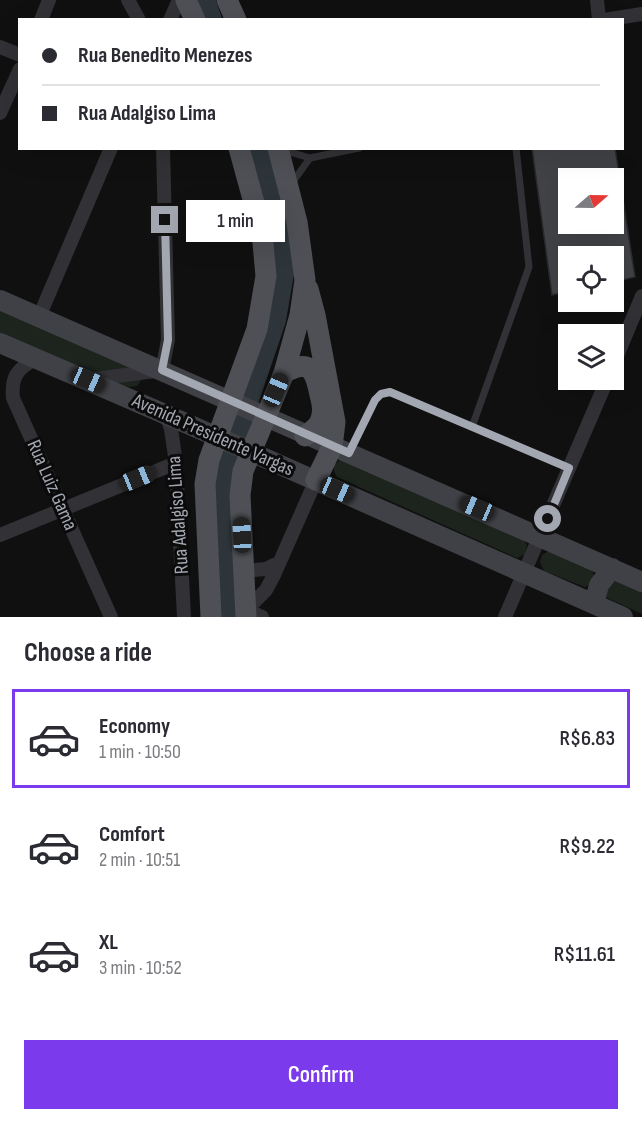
<!DOCTYPE html>
<html lang="en">
<head>
<meta charset="utf-8">
<style>
	:root { --surface:#fff; --page:#f2f2f3; --text:#2b2b33; --muted:#7c7c81; --line:#e1e1e2; --accent:#7c3aed }
	body { margin:0; font-family:"Sofia Sans Condensed",sans-serif; background:var(--page); color:var(--text); height:100vh; display:flex; flex-direction:column; font-size:22px; white-space:nowrap }
	* { box-sizing:border-box; margin:0 }
	p { font-size:20px; color:var(--muted) }
	.icon { flex:none; width:33px; height:33px; fill:none; stroke:currentColor; stroke-width:2; stroke-linecap:round; stroke-linejoin:round }
	.map { position:relative; height:617px; overflow:hidden }
	.drawer { display:flex; flex-direction:column; background:var(--surface); flex:1 }
	.drawer>* { flex:none }
	.top-card { position:absolute; left:18px; top:18px; width:606px; height:132px; border-radius:0px; box-shadow:0 6px 24px #0002; display:grid; align-content:center; height:132px; padding:0 24px; background:var(--surface) }
	.needle { width:39px; rotate:70deg }
	.fabs { position:absolute; left:558px; top:168px; display:grid; gap:12px }
	.fabs a { display:grid; place-items:center; width:66px; height:66px; border-radius:0px; background:var(--surface); box-shadow:0 6px 24px #0002; font-size:30px }
	.end { position:absolute; width:27px; height:27px; margin:-14px; border:8px solid #a3a7b1; background:#111; box-shadow:0 0 0 3px #111 }
	.from { border-radius:50% }
	.bubble { position:absolute; height:42px; border-radius:0px; background:var(--surface); box-shadow:0 6px 24px #0002; font-size:20px; font-weight:600; line-height:42px; text-align:center }
	.car { position:absolute; width:18px; height:36px; margin:-18px -9px; border-radius:8px; box-shadow:0 0 4px 2px #0007; background:linear-gradient(#222 24%,#8ab4d8 0 40%,#222 0 76%,#8ab4d8 0 86%,#222 0) }
	.top-card b { display:flex; align-items:center; gap:21px; height:57px; font-size:22px }
	.top-card b+b { border-top:2px solid var(--line) }
	.top-card i { width:15px; height:15px; background:var(--text) }
	ul { padding:0; list-style:none }
	li { display:flex; align-items:center; gap:18px; height:99px; margin:0 12px 9px; padding:0 12px; border:3px solid transparent; border-radius:0px }
	li div { flex:1 }
	li b { display:block; font-size:22px }
	li em { font-style:normal; font-weight:600 }
	li.active { border-color:var(--accent) }
	li>.icon { width:54px; height:54px; stroke-width:1.5 }
	h2 { padding:0 24px; font-size:27px; line-height:72px }
	.cta { display:flex; gap:12px; margin-top:auto; padding:12px 24px }
	.cta a { flex:1; height:69px; border-radius:0px; background:var(--accent); color:#fff; font-size:24px; font-weight:600; line-height:69px; text-align:center }
	.map>svg:first-child { display:block }
	.green { fill:#1d241e }
	.lines { fill:none; stroke-linecap:round; stroke-linejoin:round }
	.river { stroke:#2d353a; stroke-width:22 }
	.building { fill:#424347; stroke:#2a2a2d; stroke-width:1.5; fill-rule:evenodd }
	.service { stroke:#323236; stroke-width:7 }
	.minor { stroke:#323236; stroke-width:14 }
	.secondary { stroke:#404146; stroke-width:20 }
	.primary { stroke:#4e5055; stroke-width:21 }
	.route { stroke:#a3a7b1; stroke-width:8 }
	.labels { text-anchor:middle; dominant-baseline:central; stroke-width:6; stroke-linejoin:round; paint-order:stroke }
	.street-label { font-size:20px; fill:#a3a7b1; stroke:#0b0b0c }
</style>
</head>
<body>
<div class="map">
<svg width="642" height="617" viewBox="0 0 642 617">
	<rect width="100%" height="100%" fill="#101011"/>
	<path class="green" d="M0 310 137 369 141 381 137 386 130 387 88 380 0 336Z
		M341 459 523 540 527 545 525 554 517 558 337 477 334 471V465Z
		M549 551 592 570 594 576 591 584 585 587 544 571 540 562 542 555Z
		M612 579 642 591V614L605 597Z"/>
	<g class="lines">
		<path class="river" d="M204 0 211 20
			M230 617 222 476 275 320 286 256 258 148"/>
	</g>
	<path class="building" d="M532 148H615L635 277 614 282V256H568V291L552 295ZM568 178H614V224H568Z"/>
	<g class="lines">
		<path class="service" d="M283 150 310 158 359 148
			M292 183 310 158
			M472 427 529 267 516 148
			M350 451 375 400 381 394 390 392 569 468"/>
		<path class="minor" d="M128 0 139 20
			M597 0 599 20
			M41 20 49 0
			M170 20 179 0
			M604 20 642 14
			M0 47 20 55
			M0 113 20 69
			M39 317 111 148
			M35 359C17 369 11 377 13 398L111 617
			M614 363 642 296
			M88 380 162 370 168 340 163 148
			M166 414 171 429 176 463 184 617
			M0 535 176 463
			M244 571 266 569 280 562
			M262 617 246 610 266 590 274 575 316 480
			M505 617 607 380"/>
		<path class="secondary" d="M0 300 642 582
			M0 343 190 425 623 617
			M594 604 599 585 612 568"/>
		<path class="primary" d="M186 0 195 20
			M227 0 236 20
			M308 289 315 315 335 422 332 447 316 480
			M284 373C310 358 315 370 320 395 322 403 324 410 321 419 319 427 312 431 305 436
			M211 617 205 484 209 460 257 329 266 276 262 232 239 148
			M246 617 240 495 243 471 284 373 300 315 305 280 297 222 278 148"/>
	</g>
	<g class="lines">
		<path class="route" d="M165 220 168 340 162 370 349 453 375 400 381 394 390 392 569 468 548 519"/>
	</g>
	<g class="labels">
		<g class="street-label">
			<text transform="translate(213 435) rotate(24)">Avenida Presidente Vargas</text>
			<text transform="translate(52 485) rotate(66)">Rua Luiz Gama</text>
			<text transform="translate(178 515) rotate(-94)">Rua Adalgiso Lima</text>
		</g>
	</g>
</svg>
<div class="fabs">
<a><svg class="needle" viewBox="-14 -14 28 28"><path d="M0-13l5 13h-10z" fill="#e53935"/><path d="M0 13l5-13h-10z" fill="#7c7c81"/></svg></a>
<a><svg class="icon" aria-label="locate" viewBox="0 0 24 24"><circle cx="12" cy="12" r="6"/><path d="M12 2v4M12 18v4M2 12h4M18 12h4"/></svg></a>
<a><svg class="icon" aria-label="layers" viewBox="0 0 24 24"><path d="M12 4l9 5-9 5-9-5zM3 14l9 5 9-5"/></svg></a>
</div>
<i class="end from" style="left:548px;top:519px"></i>
<i class="end" style="left:165px;top:220px"></i>
<div class="bubble" style="left:186px;top:200px;width:99px">1 min</div>
<i class="car" style="left:88px;top:380px;rotate:114deg"></i>
<i class="car" style="left:276px;top:390px;rotate:23deg"></i>
<i class="car" style="left:138px;top:478px;rotate:68deg"></i>
<i class="car" style="left:337px;top:490px;rotate:114deg"></i>
<i class="car" style="left:477px;top:508px;rotate:293deg"></i>
<i class="car" style="left:242px;top:535px;rotate:357deg"></i>
<div class="top-card">
<b><i class="from"></i>Rua Benedito Menezes</b>
<b><i></i>Rua Adalgiso Lima</b>
</div>
</div>
<section class="drawer">
<h2>Choose a ride</h2>
<ul>
<li class="active"><svg class="icon" aria-label="car" viewBox="0 0 24 24"><path d="M5 17H2v-5l4-1 3-4h7l3 4 3 1v5h-3M9 17h6M6 11h13"/><circle cx="7" cy="17" r="2"/><circle cx="17" cy="17" r="2"/></svg><div><b>Economy</b><p>1 min · 10:50</p></div><em>R$6.83</em></li>
<li><svg class="icon" aria-label="car" viewBox="0 0 24 24"><path d="M5 17H2v-5l4-1 3-4h7l3 4 3 1v5h-3M9 17h6M6 11h13"/><circle cx="7" cy="17" r="2"/><circle cx="17" cy="17" r="2"/></svg><div><b>Comfort</b><p>2 min · 10:51</p></div><em>R$9.22</em></li>
<li><svg class="icon" aria-label="car" viewBox="0 0 24 24"><path d="M5 17H2v-5l4-1 3-4h7l3 4 3 1v5h-3M9 17h6M6 11h13"/><circle cx="7" cy="17" r="2"/><circle cx="17" cy="17" r="2"/></svg><div><b>XL</b><p>3 min · 10:52</p></div><em>R$11.61</em></li>
</ul>
<div class="cta"><a>Confirm</a></div>
</section>
</body>
</html>
